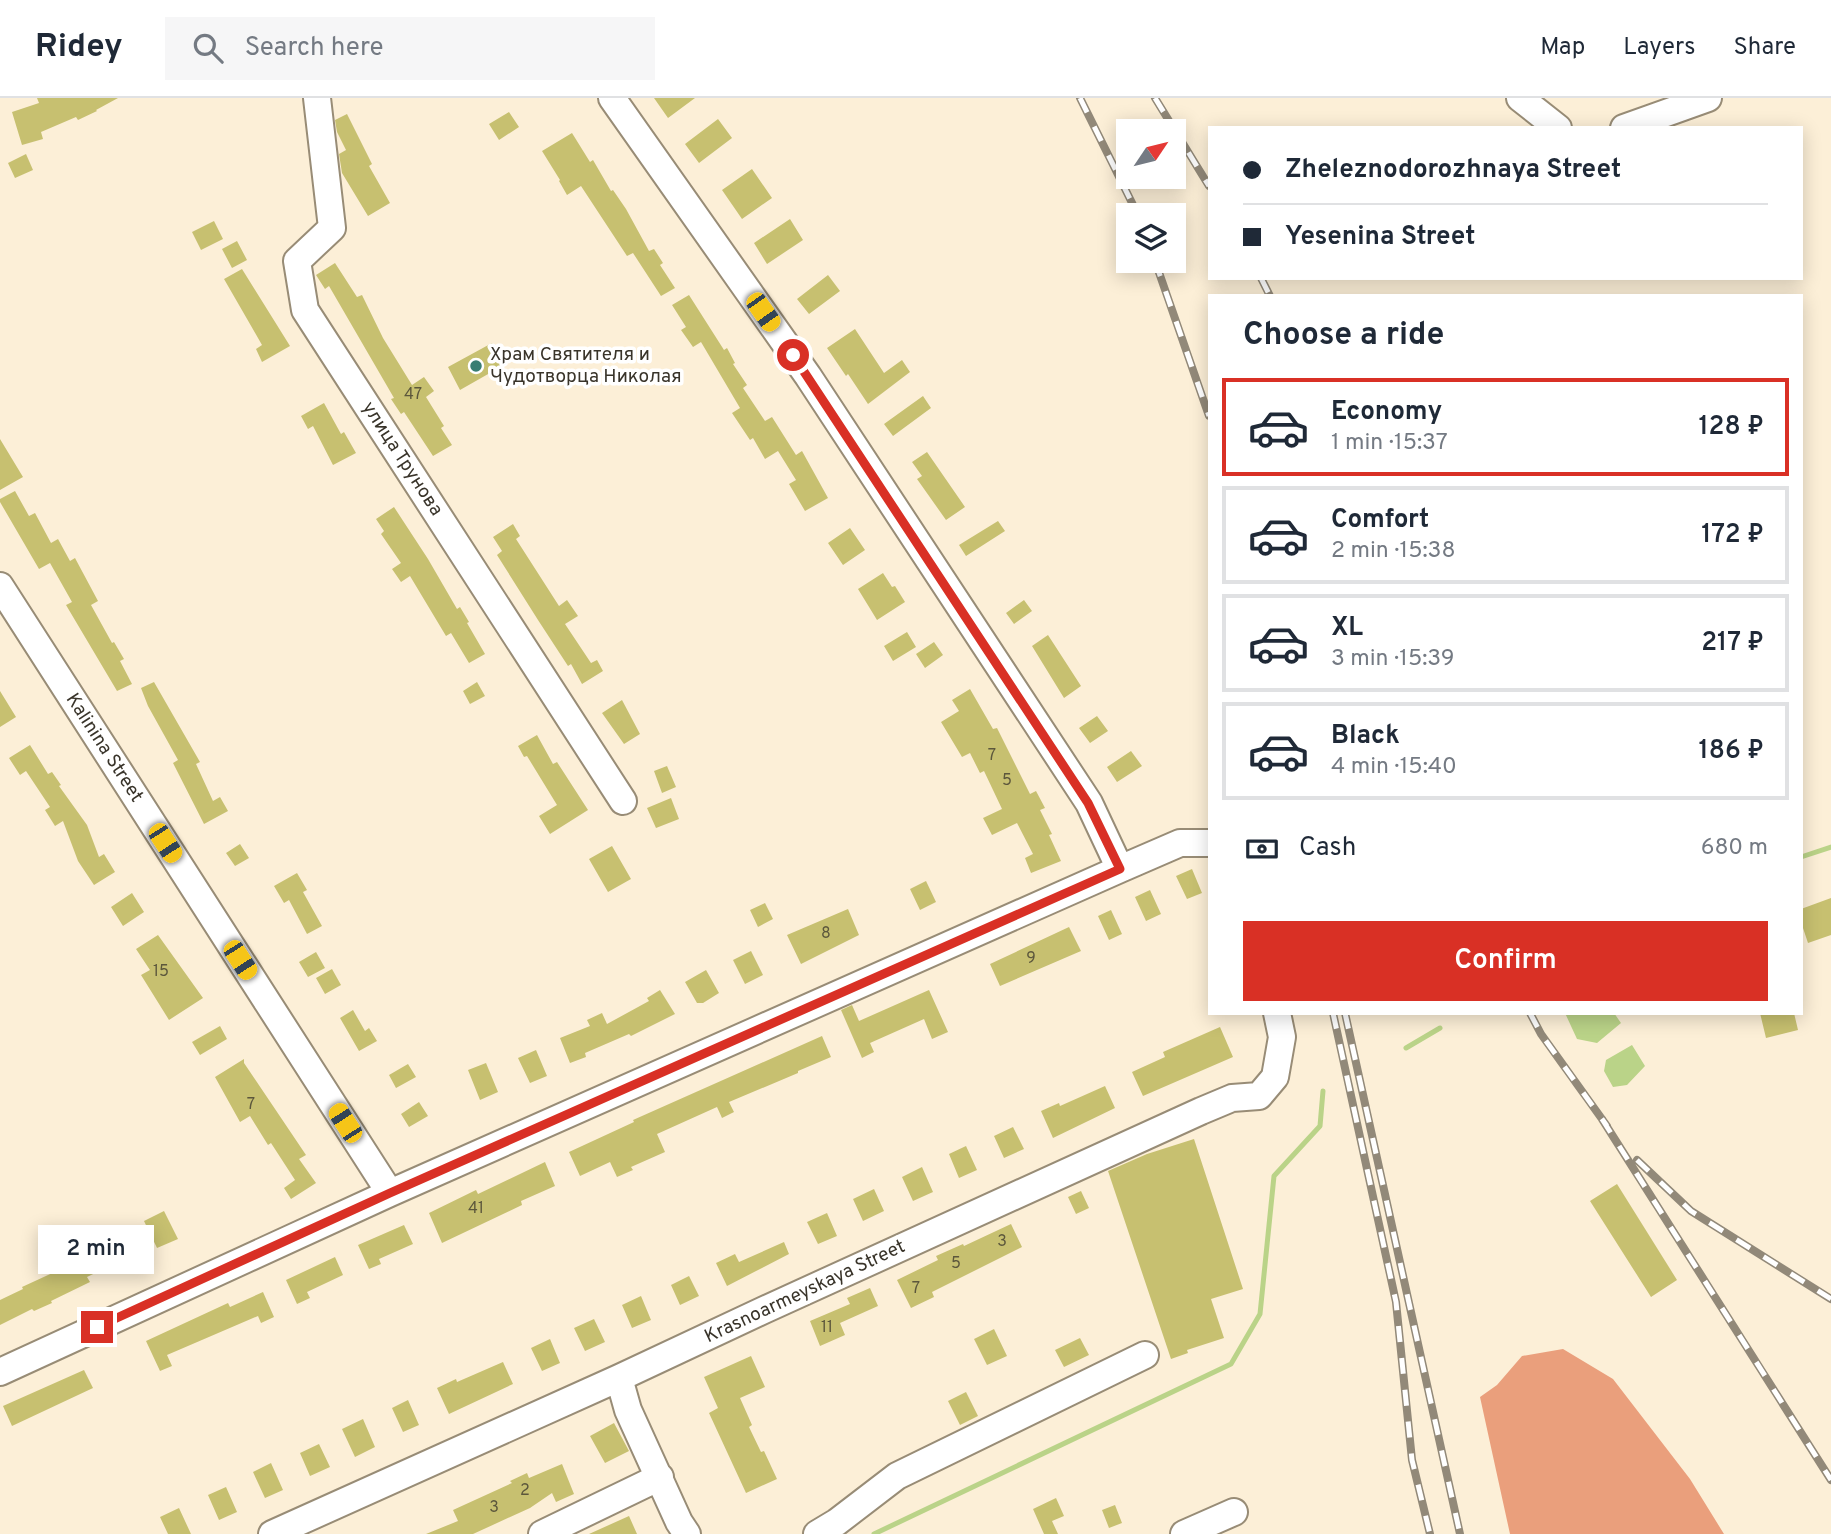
<!DOCTYPE html>
<html lang="en">
<head>
<meta charset="utf-8">
<style>
	:root { --surface:#fff; --page:#f6f6f7; --text:#1f2937; --muted:#747a83; --line:#e0e1e3; --accent:#d93025 }
	body { margin:0; font-family:Overpass,sans-serif; background:var(--page); color:var(--text); height:100vh; display:flex; flex-direction:column; font-size:26px; white-space:nowrap }
	* { box-sizing:border-box; margin:0 }
	p { font-size:23px; color:var(--muted) }
	.icon { flex:none; width:38px; height:38px; fill:none; stroke:currentColor; stroke-width:2; stroke-linecap:round; stroke-linejoin:round }
	.map { position:relative; flex:1; overflow:hidden }
	.panel { position:absolute; left:1208px; top:196px; width:595px; height:721px; display:flex; flex-direction:column; background:var(--surface); border-radius:0px; box-shadow:0 4px 18px #0003 }
	.panel>* { flex:none }
	.guide { position:absolute; left:1208px; top:28px; width:595px; height:154px; border-radius:0px; box-shadow:0 4px 18px #0003; display:grid; align-content:center; height:154px; padding:0 35px; background:var(--surface) }
	.needle { width:46px; rotate:55deg }
	.buttons { position:absolute; left:1116px; top:21px; display:grid; gap:14px }
	.buttons a { display:grid; place-items:center; width:70px; height:70px; border-radius:0px; background:var(--surface); box-shadow:0 4px 18px #0003; font-size:35px }
	.end { position:absolute; width:32px; height:32px; margin:-16px; border:9px solid #d93025; background:#fff; box-shadow:0 0 0 4px #fff }
	.from { border-radius:50% }
	.bubble { position:absolute; height:49px; border-radius:0px; background:var(--surface); box-shadow:0 4px 18px #0003; font-size:23px; font-weight:600; line-height:49px; text-align:center }
	.car { position:absolute; width:21px; height:42px; margin:-21px -10px; border-radius:9px; box-shadow:0 0 5px 2px #0007; background:linear-gradient(#f5c518 24%,#345 0 40%,#f5c518 0 76%,#345 0 86%,#f5c518 0) }
	.guide b { display:flex; align-items:center; gap:24px; height:66px; font-size:26px }
	.guide b+b { border-top:2px solid var(--line) }
	.guide i { width:18px; height:18px; background:var(--text) }
	ul { padding:0; list-style:none }
	li { display:flex; align-items:center; gap:21px; height:98px; margin:0 14px 10px; padding:0 21px; border:4px solid var(--line); border-radius:0px }
	li div { flex:1 }
	li b { display:block; font-size:26px }
	li em { font-style:normal; font-weight:600 }
	li.current { border-color:var(--accent) }
	li>.icon { width:63px; height:63px; stroke-width:1.5 }
	h2 { padding:0 35px; font-size:32px; line-height:84px }
	.pay { display:flex; align-items:center; gap:18px; height:77px; padding:0 35px; font-size:26px }
	.pay p { margin-inline-start:auto }
	.button { display:flex; gap:14px; margin-top:auto; padding:14px 35px }
	.button a { flex:1; height:80px; border-radius:0px; background:var(--accent); color:#fff; font-size:28px; font-weight:600; line-height:80px; text-align:center }
	header { display:flex; align-items:center; gap:42px; box-sizing:border-box; height:98px; padding:0 35px; background:var(--surface); border-bottom:2px solid var(--line) }
	header strong { font-size:33px }
	nav { display:flex; gap:38px; margin-inline-start:auto; font-size:24px }
	.search { width:490px; height:63px; background:var(--page); display:flex; align-items:center; gap:18px; box-sizing:border-box; padding:0 24px; border-radius:0px; color:var(--muted); font-size:26px }
	.map>svg:first-child { display:block }
	.forest { fill:#ea9f7c }
	.water { fill:#bad388 }
	.lines { fill:none; stroke-linecap:round; stroke-linejoin:round }
	.stream { stroke:#bad388; stroke-width:5 }
	.building { fill:#c7c070 }
	.minor-casing { stroke:#988c76; stroke-width:30 }
	.minor { stroke:#fff; stroke-width:26 }
	.rail-casing { stroke:#928979; stroke-width:8 }
	.rail { stroke:#fff; stroke-width:5; stroke-dasharray:16; stroke-linecap:butt }
	.route { stroke:#d93025; stroke-width:9 }
	.poi-dot { fill:#387d72; stroke:#fff; stroke-width:2.5 }
	.labels { text-anchor:middle; dominant-baseline:central; stroke-width:7; stroke-linejoin:round; paint-order:stroke }
	.number-label { font-size:16px; fill:#5c573c }
	.poi-label { font-size:19px; fill:#39342a; stroke:#fff; text-anchor:start }
	.street-label { font-size:19px; fill:#39342a; stroke:#fff }
</style>
</head>
<body>
<header>
<strong>Ridey</strong>
<div class="search"><svg class="icon" aria-label="search" viewBox="0 0 24 24"><circle cx="10" cy="10" r="6"/><path d="M15 15l6 6"/></svg>Search here</div>
<nav><a>Map</a><a>Layers</a><a>Share</a></nav>
</header>
<div class="map">
<svg width="1831" height="1436" viewBox="0 0 1831 1436">
	<rect width="100%" height="100%" fill="#fcefd7"/>
	<path class="forest" d="M1563 1251 1613 1281 1690 1381 1724 1436H1510L1480 1299 1497 1287 1522 1258Z"/>
	<path class="water" d="M1565 915H1614L1621 925 1597 945 1577 941Z
		M1632 947 1645 968 1627 987 1613 989 1604 973 1606 962Z"/>
	<g class="lines">
		<path class="stream" d="M1801 759 1831 749
			M1406 950 1440 930
			M874 1436 1231 1266 1260 1216 1274 1078 1320 1028 1323 993"/>
	</g>
	<path class="building" d="M37 0H118L96 12 97 13 78 22 76 19 41 34 43 41 22 47 12 14 39 5Z
		M654 0H695L668 20Z
		M509 14 519 29 499 42 489 26Z
		M347 16 372 66 369 68 390 105 368 118 342 75 339 56 346 52 337 34 335 22Z
		M718 21 732 40 699 65 685 46Z
		M572 35 590 64 593 62 611 93 613 92 626 111 649 153 654 151 663 165 660 167 675 190 661 198 633 155 627 158 581 88 567 97 559 83 560 82 542 53Z
		M26 56 33 72 15 80 8 65Z
		M752 71 772 100 742 121 722 92Z
		M790 121 803 142 767 166 754 145Z
		M214 123 223 141 201 152 192 134Z
		M237 143 247 162 232 170 222 151Z
		M335 165 357 199 362 197 383 240 412 287 424 279 434 293 426 299 444 328 441 330 452 347 433 358 404 314 401 316 391 301 394 300 329 188 325 191 316 177Z
		M242 171 290 248 262 264 256 251 262 247 224 181Z
		M828 177 840 193 809 216 797 201Z
		M689 197 724 252 727 250 735 265 733 266 747 287 743 290 765 323 772 319 796 357 802 353 828 400 805 413 789 386 796 382 778 353 765 361 753 340 750 342 732 315 740 310 701 244 693 249 681 232 686 229 672 207Z
		M855 231 884 275 902 262 910 274 868 306 848 276 846 278 827 250Z
		M492 245 504 267 460 292 448 269Z
		M923 298 931 310 893 338 884 326Z
		M324 305 341 336 344 334 356 355 333 367 313 328 308 331 301 318Z
		M0 341 23 379 0 392Z
		M927 354 965 409 946 422 917 381 922 378 912 364Z
		M15 393 29 418 35 415 51 445 58 441 70 463 75 460 98 503 91 507 112 545 114 544 124 561 120 563 132 586 117 593 66 507 72 504 50 465 39 471 0 404V401Z
		M394 409 428 461 457 511 460 509 469 524 467 525 485 556 469 565 451 535 446 538 410 478 401 484 392 471 401 465 381 436 384 433 376 421Z
		M998 423 1005 433 966 458 959 447Z
		M513 426 520 438 516 441 559 508 567 502 578 518 565 526 591 565 597 562 603 573 582 586 571 566 568 568 538 522 497 457 502 453 493 439Z
		M850 430 865 452 843 467 828 445Z
		M883 475 892 489 895 488 905 504 877 522 858 491Z
		M1024 502 1032 513 1014 526 1006 515Z
		M907 534 916 549 893 563 884 548Z
		M1048 537 1081 588 1064 600 1032 548Z
		M934 544 943 557 925 570 916 556Z
		M154 584 200 664 196 666 213 703 220 699 228 713 204 726 173 665 178 662 148 608 141 590Z
		M477 584 485 598 470 606 463 593Z
		M970 591 993 631 997 630 1030 696 1036 693 1045 710 1040 712 1052 736 1049 737 1061 763 1031 775 1025 760 1033 756 1017 725 992 737 983 720 1002 711 984 673 980 675 970 655 962 659 941 624 959 613 952 602Z
		M0 593 16 619 0 629Z
		M622 602 640 636 624 646 602 615Z
		M1097 618 1108 633 1090 645 1079 630Z
		M537 637 553 666 557 664 588 712 550 736 539 718 557 707 527 658 524 659 518 648Z
		M30 647 48 676 52 674 61 687 59 688 87 727 99 759 104 756 115 774 94 787 78 763 63 723 55 728 45 712 50 709 26 673 20 677 9 660Z
		M1131 653 1142 668 1117 684 1107 669Z
		M667 668 676 689 662 695 654 673Z
		M671 700 679 721 656 730 647 710Z
		M240 746 249 760 235 768 226 755Z
		M612 748 631 781 608 794 589 761Z
		M1192 771 1202 795 1187 801 1176 778Z
		M297 775 307 792 303 794 322 828 307 836 289 802 284 805 274 788Z
		M926 783 936 804 920 812 910 791Z
		M1150 792 1161 816 1146 823 1135 799Z
		M132 795 144 814 123 828 111 809Z
		M1831 800V837L1808 845 1801 824V811Z
		M765 805 773 821 758 829 750 812Z
		M848 811 859 837 801 866 787 837Z
		M1111 812 1122 836 1109 842 1098 818Z
		M1069 829 1081 853 1000 888 990 866Z
		M158 837 203 900 169 922 141 877 150 872 136 851Z
		M751 853 763 877 745 886 733 862Z
		M316 854 325 870 308 879 299 864Z
		M332 871 341 887 325 896 316 880Z
		M706 872 719 895 703 905H697L685 884Z
		M660 892 675 916 631 938 629 936 585 955 586 959 570 965 560 940 590 928 587 922 602 915 607 926 649 903 647 900Z
		M929 892 948 934 932 941 924 921 870 945 874 954 862 960 841 912 852 907 859 923Z
		M353 912 365 933 369 930 377 943 359 953 340 920Z
		M1760 915H1794L1798 932 1766 940Z
		M220 928 227 941 200 957 192 944Z
		M1220 929 1233 959 1143 998 1132 974 1165 959 1163 954Z
		M822 938 831 959 798 973V975L729 1004 734 1014 722 1020 717 1009 657 1036 665 1054 631 1069 633 1072 617 1079 610 1064 580 1078 569 1054 634 1024 633 1022Z
		M536 952 547 978 530 985 518 960Z
		M244 961V965L306 1057 299 1061 316 1085 291 1101 284 1090 295 1082 271 1045 268 1047 250 1018 240 1024 215 979Z
		M486 965 498 994 480 1002 468 972Z
		M408 966 416 979 396 990 389 977Z
		M1105 988 1115 1010 1053 1040 1041 1013 1059 1005 1060 1008Z
		M419 1004 428 1018 409 1029 401 1016Z
		M1013 1029 1024 1051 1004 1060 994 1038Z
		M1194 1041 1243 1191 1211 1201 1224 1240 1187 1252 1188 1255 1171 1261 1108 1073 1147 1056Z
		M966 1048 977 1072 959 1080 949 1056Z
		M545 1064 555 1088 521 1103 522 1107 442 1145 429 1115 476 1092 478 1096Z
		M922 1069 933 1094 913 1103 902 1079Z
		M1617 1086 1677 1182 1651 1199 1590 1103Z
		M874 1091 884 1113 863 1123 853 1101Z
		M1081 1093 1089 1110 1076 1116 1068 1099Z
		M164 1113 178 1141 157 1150 144 1123Z
		M827 1115 837 1138 818 1146 807 1124Z
		M1011 1126 1022 1149 932 1194 934 1199 911 1210 897 1182 938 1162 936 1158 963 1146 964 1148Z
		M404 1127 413 1146 379 1161 381 1166 369 1171 358 1147Z
		M114 1139 124 1161 87 1179 90 1184 51 1203 52 1205 34 1213 32 1211 0 1227V1202L23 1191 22 1189 98 1154 95 1148Z
		M784 1144 789 1156 727 1188 716 1165 735 1156 739 1164Z
		M335 1159 343 1177 307 1194 310 1200 297 1206 286 1182Z
		M689 1178 699 1198 680 1207 671 1187Z
		M870 1190 878 1208 840 1225 845 1237 820 1248 810 1223 850 1206 847 1200Z
		M263 1194 274 1219 261 1225 258 1218 167 1257 172 1268 160 1273 146 1243 228 1205 230 1209Z
		M641 1198 651 1222 632 1230 622 1207Z
		M594 1221 605 1244 585 1253 574 1230Z
		M994 1231 1007 1258 987 1267 974 1241Z
		M1080 1240 1089 1257 1064 1269 1055 1252Z
		M550 1241 560 1265 542 1273 531 1250Z
		M751 1258 765 1289 740 1300 752 1327 749 1329 761 1354 764 1353 777 1381 746 1395 709 1315 718 1310 704 1279Z
		M503 1264 513 1286 449 1316 437 1290 456 1281 457 1284Z
		M84 1272 93 1290 12 1328 3 1308Z
		M966 1294 978 1318 960 1327 948 1303Z
		M408 1302 419 1327 403 1334 392 1310Z
		M363 1321 375 1349 355 1359 342 1331Z
		M614 1325 629 1353 605 1365 590 1338Z
		M319 1346 330 1369 310 1378 300 1355Z
		M271 1365 283 1392 265 1400 253 1374Z
		M562 1366 574 1396 556 1404 552 1395 530 1410 473 1436H426L458 1423 453 1412 512 1385 510 1383 527 1375 529 1380Z
		M226 1389 237 1414 219 1422 208 1397Z
		M1056 1400 1064 1418 1052 1423 1058 1436H1044L1033 1411Z
		M1115 1407 1122 1425 1109 1430 1102 1412Z
		M179 1410 191 1436H168L160 1419Z
		M629 1418 637 1436H589Z"/>
	<g class="lines">
		<g class="minor-casing">
			<path id="minor" d="M317 0 332 130 297 163 305 212 623 703
				M612 0 808 278 1089 705 1120 771
				M1520 0 1558 30
				M1624 30 1708 0
				M0 488 390 1095
				M0 1274 390 1095 1120 771 1180 745H1209
				M619 1280 628 1312 679 1424 687 1436
				M272 1436 619 1280 764 1212 1201 1013 1232 1000 1259 998 1275 979 1282 939 1277 915
				M542 1436 660 1379
				M817 1436 837 1424 897 1378 1145 1257
				M1184 1436 1234 1414"/>
		</g>
		<use href="#minor" class="minor"/>
		<g class="rail-casing">
			<path id="rail" d="M1080 0 1138 117
				M1155 0 1209 88
				M1155 163 1209 318
				M1261 180 1270 198
				M1333 915 1396 1204 1412 1362 1430 1436
				M1345 915 1460 1436
				M1530 915 1541 936 1607 1028
				M1602 1021 1831 1382
				M1637 1062 1691 1113 1831 1201"/>
		</g>
		<use href="#rail" class="rail"/>
	</g>
	<g class="lines">
		<path class="route" d="M97 1229 390 1095 1120 771 1088 705 793 257"/>
	</g>
	<circle class="poi-dot" cx="476" cy="268" r="7"/>
	<g class="labels">
		<g class="number-label">
			<text x="413" y="297">47</text>
			<text x="992" y="658">7</text>
			<text x="1007" y="683">5</text>
			<text x="826" y="836">8</text>
			<text x="1031" y="861">9</text>
			<text x="161" y="874">15</text>
			<text x="251" y="1007">7</text>
			<text x="476" y="1111">41</text>
			<text x="1002" y="1144">3</text>
			<text x="956" y="1166">5</text>
			<text x="916" y="1191">7</text>
			<text x="827" y="1230">11</text>
			<text x="525" y="1393">2</text>
			<text x="494" y="1410">3</text>
		</g>
		<g class="poi-label">
			<text x="490" y="257">Храм Святителя и<tspan x="490" dy="22">Чудотворца Николая</tspan></text>
		</g>
		<g class="street-label">
			<text transform="translate(402 361) rotate(57)">улица Трунова</text>
			<text transform="translate(104 650) rotate(57)">Kalinina Street</text>
			<text transform="translate(805 1194) rotate(-25)">Krasnoarmeyskaya Street</text>
		</g>
	</g>
</svg>
<div class="buttons">
<a><svg class="needle" viewBox="-14 -14 28 28"><path d="M0-13l5 13h-10z" fill="#e53935"/><path d="M0 13l5-13h-10z" fill="#747a83"/></svg></a>
<a><svg class="icon" aria-label="layers" viewBox="0 0 24 24"><path d="M12 4l9 5-9 5-9-5zM3 14l9 5 9-5"/></svg></a>
</div>
<i class="end from" style="left:793px;top:257px"></i>
<i class="end" style="left:97px;top:1229px"></i>
<div class="bubble" style="left:38px;top:1127px;width:116px">2 min</div>
<i class="car" style="left:763px;top:214px;rotate:145deg"></i>
<i class="car" style="left:165px;top:745px;rotate:147deg"></i>
<i class="car" style="left:240px;top:862px;rotate:147deg"></i>
<i class="car" style="left:345px;top:1025px;rotate:327deg"></i>
<div class="guide">
<b><i class="from"></i>Zheleznodorozhnaya Street</b>
<b><i></i>Yesenina Street</b>
</div>
<section class="panel">
<h2>Choose a ride</h2>
<ul>
<li class="current"><svg class="icon" aria-label="car" viewBox="0 0 24 24"><path d="M5 17H2v-5l4-1 3-4h7l3 4 3 1v5h-3M9 17h6M6 11h13"/><circle cx="7" cy="17" r="2"/><circle cx="17" cy="17" r="2"/></svg><div><b>Economy</b><p>1 min · 15:37</p></div><em>128 ₽</em></li>
<li><svg class="icon" aria-label="car" viewBox="0 0 24 24"><path d="M5 17H2v-5l4-1 3-4h7l3 4 3 1v5h-3M9 17h6M6 11h13"/><circle cx="7" cy="17" r="2"/><circle cx="17" cy="17" r="2"/></svg><div><b>Comfort</b><p>2 min · 15:38</p></div><em>172 ₽</em></li>
<li><svg class="icon" aria-label="car" viewBox="0 0 24 24"><path d="M5 17H2v-5l4-1 3-4h7l3 4 3 1v5h-3M9 17h6M6 11h13"/><circle cx="7" cy="17" r="2"/><circle cx="17" cy="17" r="2"/></svg><div><b>XL</b><p>3 min · 15:39</p></div><em>217 ₽</em></li>
<li><svg class="icon" aria-label="car" viewBox="0 0 24 24"><path d="M5 17H2v-5l4-1 3-4h7l3 4 3 1v5h-3M9 17h6M6 11h13"/><circle cx="7" cy="17" r="2"/><circle cx="17" cy="17" r="2"/></svg><div><b>Black</b><p>4 min · 15:40</p></div><em>186 ₽</em></li>
</ul>
<div class="pay"><svg class="icon" aria-label="cash" viewBox="0 0 24 24"><path d="M3 7h18v10H3z"/><circle cx="12" cy="12" r="2"/></svg>Cash<p>680 m</p></div>
<div class="button"><a>Confirm</a></div>
</section>
</div>
</body>
</html>
